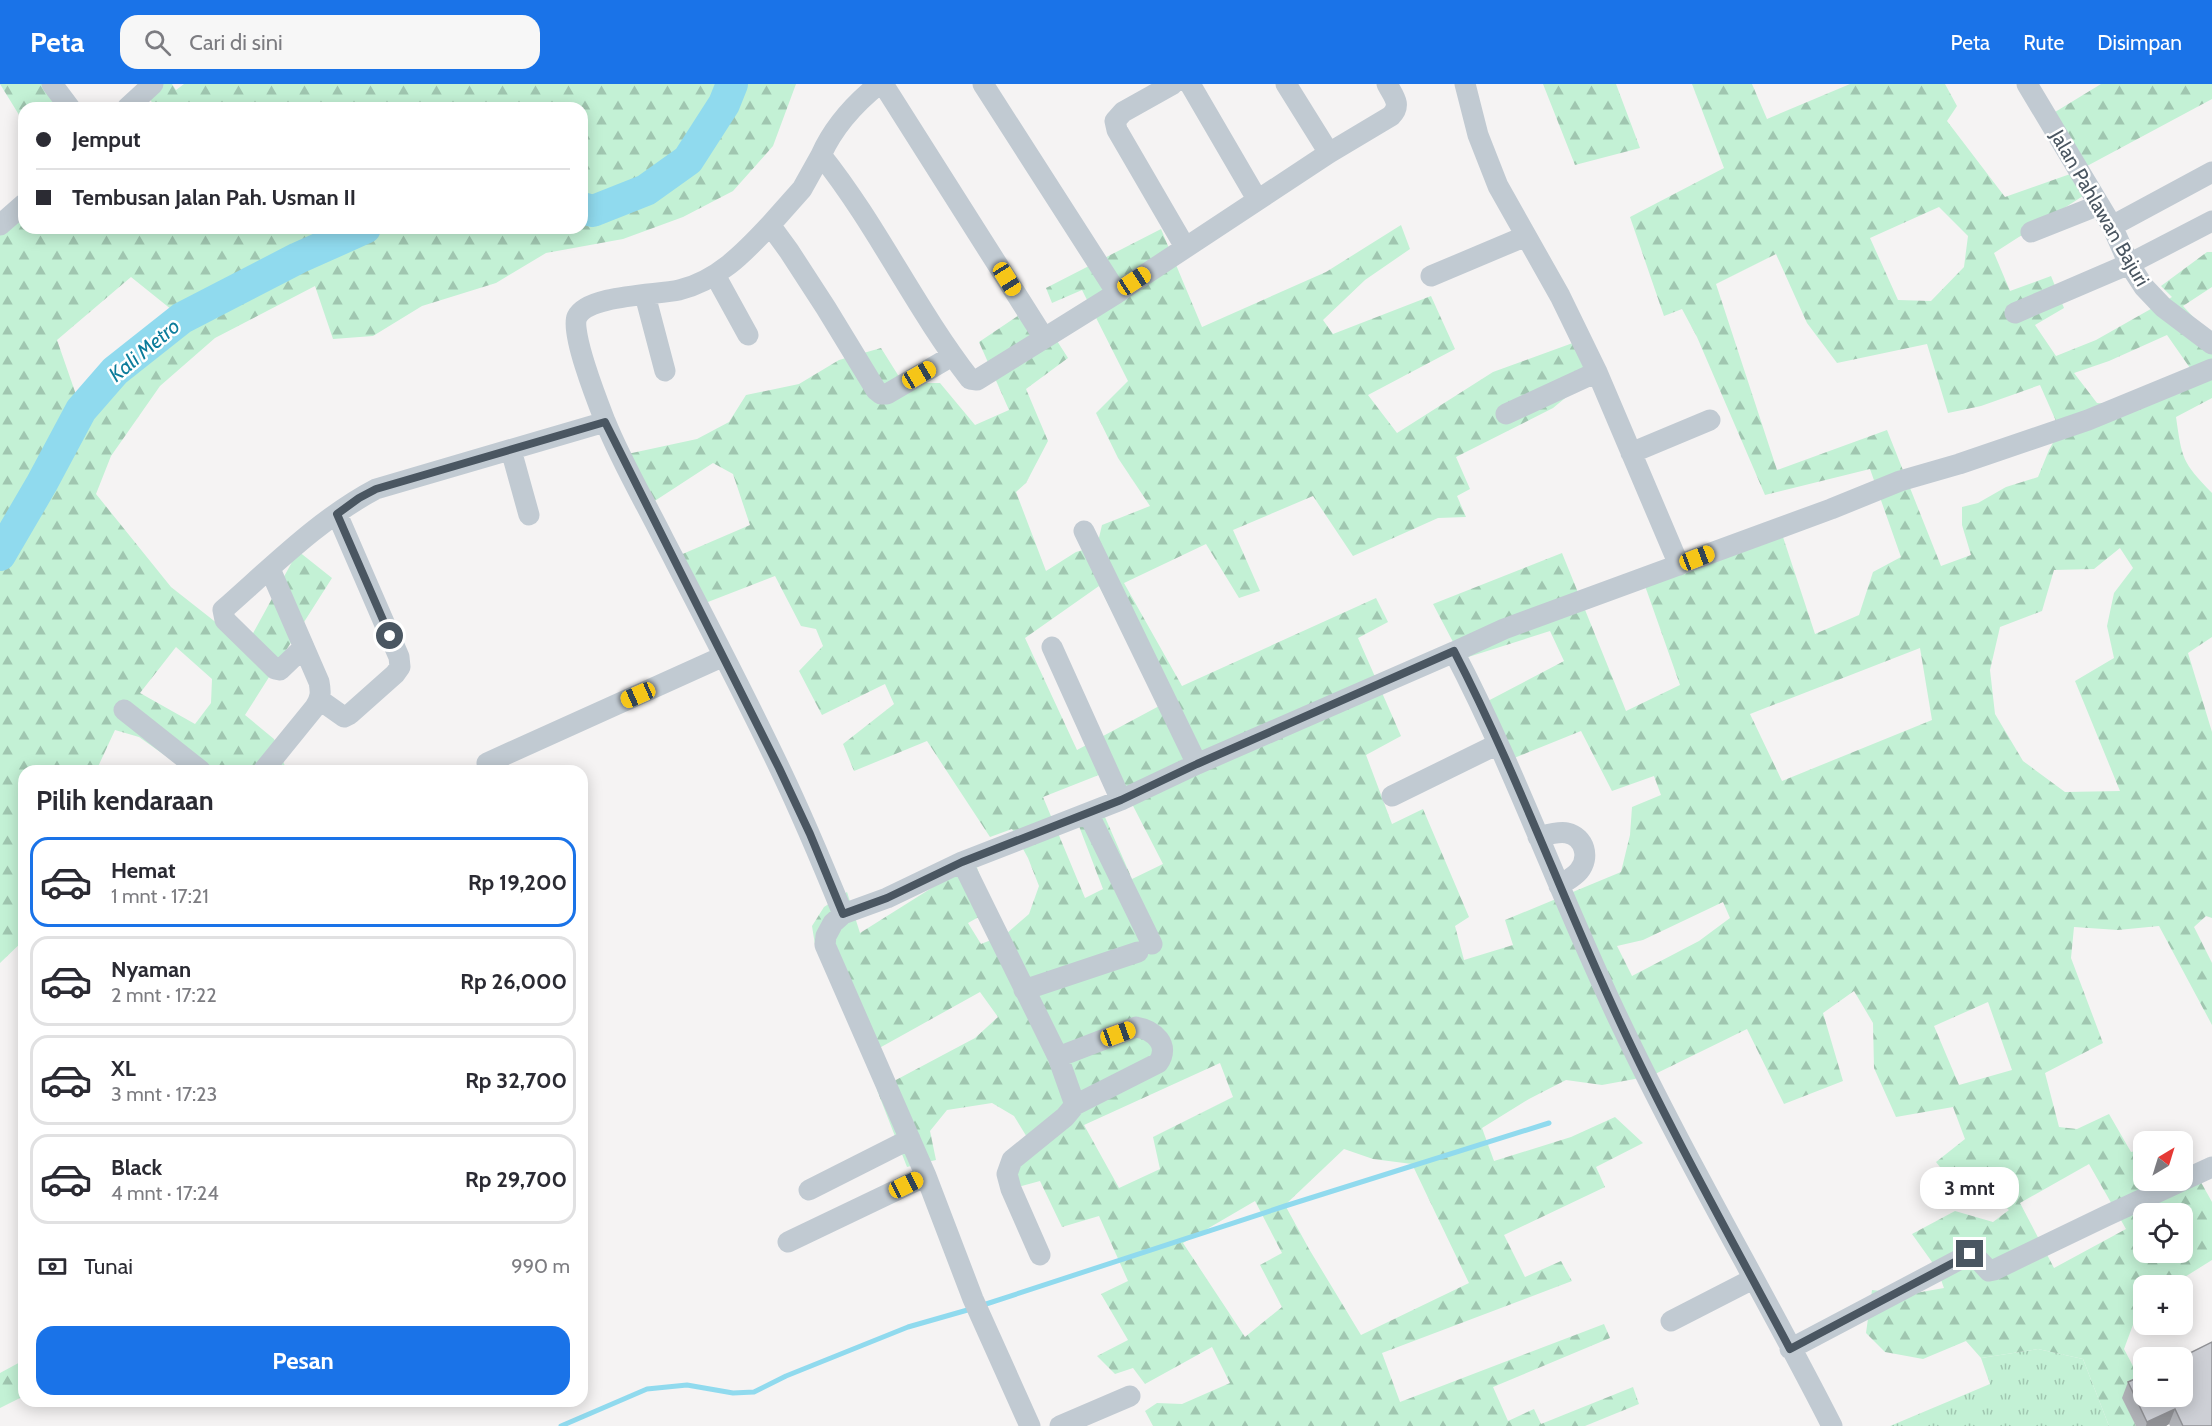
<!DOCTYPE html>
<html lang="id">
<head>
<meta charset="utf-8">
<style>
	:root { --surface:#fff; --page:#f7f7f7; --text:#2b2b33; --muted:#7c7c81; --line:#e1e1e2; --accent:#1a73e8 }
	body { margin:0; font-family:Cabin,sans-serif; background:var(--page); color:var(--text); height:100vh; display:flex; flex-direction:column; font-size:22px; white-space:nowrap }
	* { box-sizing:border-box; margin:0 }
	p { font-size:20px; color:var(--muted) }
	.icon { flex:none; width:33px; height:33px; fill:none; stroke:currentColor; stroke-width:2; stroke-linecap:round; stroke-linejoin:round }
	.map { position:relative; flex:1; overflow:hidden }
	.sheet { position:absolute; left:18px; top:681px; width:570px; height:642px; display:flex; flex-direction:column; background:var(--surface); border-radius:18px; box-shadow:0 3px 15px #0003 }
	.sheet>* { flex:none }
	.guide { position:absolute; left:18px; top:18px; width:570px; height:132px; border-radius:18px; box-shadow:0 3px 15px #0003; display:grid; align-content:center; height:132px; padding:0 18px; background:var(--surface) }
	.needle { width:39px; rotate:38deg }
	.fabs { position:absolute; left:2133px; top:1047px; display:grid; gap:12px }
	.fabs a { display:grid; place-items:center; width:60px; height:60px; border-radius:12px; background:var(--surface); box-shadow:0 3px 15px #0003; font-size:30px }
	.end { position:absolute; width:27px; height:27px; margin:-14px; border:8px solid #4a5661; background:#fff; box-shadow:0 0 0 3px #fff }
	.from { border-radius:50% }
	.bubble { position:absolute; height:42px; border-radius:18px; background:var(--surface); box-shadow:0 3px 15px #0003; font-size:20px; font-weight:700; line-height:42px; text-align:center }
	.car { position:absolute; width:18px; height:36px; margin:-18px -9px; border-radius:8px; box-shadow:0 0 4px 2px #0007; background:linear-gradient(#f5c518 24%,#345 0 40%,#f5c518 0 76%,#345 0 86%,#f5c518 0) }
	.guide b { display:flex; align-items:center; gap:21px; height:57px; font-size:22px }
	.guide b+b { border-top:2px solid var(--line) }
	.guide i { width:15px; height:15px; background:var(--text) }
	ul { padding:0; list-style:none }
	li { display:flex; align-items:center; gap:18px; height:90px; margin:0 12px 9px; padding:0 6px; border:3px solid var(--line); border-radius:18px }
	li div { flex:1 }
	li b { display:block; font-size:22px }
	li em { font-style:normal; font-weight:700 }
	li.active { border-color:var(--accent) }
	li>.icon { width:54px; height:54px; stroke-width:1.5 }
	h2 { padding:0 18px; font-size:27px; line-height:72px }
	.pay { display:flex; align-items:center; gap:15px; height:66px; padding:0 18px; font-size:22px }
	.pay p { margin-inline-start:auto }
	.action { display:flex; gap:12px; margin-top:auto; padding:12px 18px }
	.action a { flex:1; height:69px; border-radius:18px; background:var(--accent); color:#fff; font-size:24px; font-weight:700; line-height:69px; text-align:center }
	header { display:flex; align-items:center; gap:36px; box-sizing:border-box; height:84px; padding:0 30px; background:var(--accent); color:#fff }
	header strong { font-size:28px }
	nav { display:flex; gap:33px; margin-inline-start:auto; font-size:21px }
	.search { width:420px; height:54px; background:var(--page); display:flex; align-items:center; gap:15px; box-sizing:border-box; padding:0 21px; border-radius:18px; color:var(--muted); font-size:22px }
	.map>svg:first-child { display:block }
	.grass { fill:url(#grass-tufts) }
	.forest { fill:url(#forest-firs); fill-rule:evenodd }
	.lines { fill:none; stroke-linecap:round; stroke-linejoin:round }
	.stream { stroke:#90daee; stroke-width:5 }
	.river { stroke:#90daee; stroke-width:32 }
	.street { stroke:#c1cad2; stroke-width:21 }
	.wall { fill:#b0b2b7 }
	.shaded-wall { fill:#909195 }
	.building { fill:#cdcfd5; stroke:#909195; stroke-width:1.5 }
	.route { stroke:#4a5661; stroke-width:8 }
	.labels { text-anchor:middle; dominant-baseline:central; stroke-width:5; stroke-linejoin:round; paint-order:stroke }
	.street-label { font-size:20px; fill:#4a5661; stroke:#fff }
	.water-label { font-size:21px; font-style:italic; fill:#0c7c9b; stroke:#fff }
</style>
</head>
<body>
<header>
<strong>Peta</strong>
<div class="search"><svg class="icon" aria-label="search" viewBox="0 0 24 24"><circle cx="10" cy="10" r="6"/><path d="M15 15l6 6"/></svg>Cari di sini</div>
<nav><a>Peta</a><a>Rute</a><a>Disimpan</a></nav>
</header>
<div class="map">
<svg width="2212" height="1342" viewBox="0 0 2212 1342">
	<defs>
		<pattern id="grass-tufts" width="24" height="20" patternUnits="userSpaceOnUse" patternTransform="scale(1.5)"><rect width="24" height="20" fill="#c3f1d5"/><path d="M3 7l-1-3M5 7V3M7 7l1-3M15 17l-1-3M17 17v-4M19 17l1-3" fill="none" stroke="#a0c6b0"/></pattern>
		<pattern id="forest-firs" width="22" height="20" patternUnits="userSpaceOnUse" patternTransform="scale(1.5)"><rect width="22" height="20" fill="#c3f1d5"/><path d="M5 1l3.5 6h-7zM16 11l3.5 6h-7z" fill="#a0c6b0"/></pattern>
	</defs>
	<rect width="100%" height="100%" fill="#f5f3f3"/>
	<path class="grass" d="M2038 1265 2083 1275 2109 1342H1890L1990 1300 1981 1274Z"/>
	<path class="forest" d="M0 0H46L61 24H24V39Z
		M151 0H172L176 6 184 0H796L773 62 733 107 683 133 623 155 546 169 496 199 422 222 373 252 333 255 315 202 215 254 160 302 111 372 96 410 171 503 246 562 298 467 332 494 245 631 274 655 287 687H187L139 653 115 646 96 687H24V856L0 879V150L24 129V144H450L455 148 467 144H582V24H155L144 4ZM131 193 182 234 115 287 81 325 57 256ZM176 563 212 595 211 619 195 640 140 609Z
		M1543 0H1616L1640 64 1575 81Z
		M1692 0H1752L1767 35 1850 0H1945L1957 22 1947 37 2005 113 2073 89 2042 36 2101 0H2212V15L2074 89 2086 110 1994 169 2010 207 2051 192 2064 224 2035 241 2056 272 2096 256 2172 213 2161 202 2207 168H2212V203L2183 222 2212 253V314L2176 333C2182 375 2182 378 2212 409V553L2188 569 2212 648V834L2206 832 2194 843 2212 879V941L2159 842 2118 846 2074 843 2071 874 2103 959 2045 989 2059 1043 2077 1045 2109 1030 2131 1068 2143 1065 2144 1096H2182L2183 1066 2212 1118V1176L2172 1201 2144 1202 2143 1219 2140 1222 2124 1265 2143 1301 2123 1314 2136 1342H2109L2083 1275 2038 1265 1981 1274 1966 1257 1923 1275 1885 1268 1866 1249 1872 1206 1910 1210 1944 1204 1937 1185 1912 1150 1955 1127 1993 1138 2009 1126 1985 1105 1955 1102 1936 1078 1965 1055 1953 1023 1896 1033 1874 984 1873 939 1854 907 1823 929 1843 997 1784 1020 1747 945 1651 992 1602 1001 1566 996 1529 1015 1482 1044 1494 1077 1571 1053 1615 1033 1643 1059 1596 1083 1605 1103 1504 1151 1525 1193 1561 1177 1572 1197 1382 1269 1400 1318 1604 1240 1610 1254 1493 1303 1508 1337 1534 1325 1541 1340 1633 1303 1639 1320 1585 1342H1153L1145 1327 1157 1319 1182 1320 1230 1299 1212 1263 1145 1300 1133 1284 1115 1290 1097 1272 1128 1256 1101 1210 1128 1197 1099 1132 1062 1143 1040 1097 1018 1103 1006 1081 1033 1063 1014 1032 992 1019 947 1026 930 1047 936 1076 907 1083 877 1006 975 954 998 933 980 908 865 972 815 861 812 842 824 823 847 808 860 849 938 800 976 781 987 811 984 830 968 839 981 860 1006 850 1029 830 1039 802 1028 774 1012 745 990 753 927 657 854 687 843 660 894 620 885 600 822 631 799 587 823 562 816 545 801 542 775 492 695 523 671 475 750 441 733 390 713 379 647 422 618 372 697 355 729 338 746 311 799 300 839 276 881 264 903 299H940L975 341 1009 326 979 258 1034 221 1068 274 1026 305 1048 357 1026 399 1016 408 1046 487 1076 468 1097 462 1102 441 1150 422 1118 374 1096 329 1128 297 1082 206 1052 219 1046 204 1161 145 1202 243 1326 188 1401 141 1410 165 1365 196 1323 236 1333 250 1431 212 1455 265 1368 311 1397 349 1493 288 1581 256 1597 288 1553 324 1456 373 1470 405 1457 412 1466 433 1438 434 1353 472 1313 412 1233 446 1260 507 1239 514 1206 460 1124 499 1182 602 1376 514 1388 538 1358 554 1401 652 1366 671 1392 740 1423 725 1469 833 1455 842 1464 876 1513 861 1505 836 1621 788 1630 751 1632 723 1661 711 1654 692 1612 707 1581 647 1509 676 1484 619 1564 577 1550 547 1462 575 1433 520 1562 469 1626 627 1680 601 1644 499 1703 461 1779 441 1815 550 1859 531 1873 488 1901 473 1870 385 1765 411 1697 253 1682 225 1664 232 1630 133 1724 84ZM1939 123 1968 152 1964 183 1931 217 1898 216 1870 154ZM1776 170 1807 239 1837 279 1927 260 1948 329 1981 322 2040 301 2060 346 2049 366 2038 393 2006 403 1978 419 1962 423V441L1971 471 1941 482 1887 346 1777 386 1716 200ZM2167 251 2197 294 2125 321 2097 319 2074 289 2109 277ZM2120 464 2133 484 2114 509 2107 542 2114 574 2075 597 2120 707 2065 708 2023 677 1995 630 1990 586 2000 543 2042 527 2054 486 2094 485ZM1099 502 1161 621 1077 666 1025 554ZM1920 564 1932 636 1782 697 1750 630ZM1114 685 1163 780 1132 795 1098 717 1074 729 1103 805 1085 814 1043 713ZM1723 818 1730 834 1699 857 1632 892 1617 862 1643 856ZM1988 918 2012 986 1959 1001 1934 942ZM1220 979 1233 1013 1153 1053 1160 1085 1119 1104 1084 1041ZM1344 1065 1373 1075 1412 1080 1469 1199 1361 1251 1309 1165 1285 1121ZM2089 1080 2126 1145 2054 1184 2020 1119ZM1255 1117 1282 1169 1260 1181 1282 1223 1245 1253 1183 1159ZM2144 1130H2182V1168H2144Z
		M24 1276V1312L0 1324V1289Z"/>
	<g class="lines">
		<path class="stream" d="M983 1221 1285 1122 1549 1039
			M561 1342 647 1305 687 1301 733 1309 754 1308 786 1292 908 1243 971 1225"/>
		<path class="river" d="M582 124 593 127 646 106 688 76 724 20 732 0
			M0 471 42 399 81 326 115 287 182 234 298 174 365 144"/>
		<path class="street" d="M52 0 70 24
			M879 0C854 20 834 42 821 71 877 141 915 224 970 295L977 296 1117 209 1329 69 1391 32C1402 21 1394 13 1387 0
			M883 0 1044 254
			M983 0 1117 209
			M1173 0 1123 28 1115 37 1117 46 1185 163
			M1190 0 1257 115
			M1286 0 1329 69
			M1465 0 1478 51 1498 102 1560 212 1597 288 1679 481
			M2027 0 2112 142 2129 180 2144 203 2163 223 2212 260
			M127 24 153 0
			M0 141 24 120
			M770 141 802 105 821 71
			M2112 142 2212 88
			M2031 148 2099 121
			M715 191 748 251
			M1431 192 1526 152
			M645 211 665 287
			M2015 229 2129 180 2212 137
			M1506 330 1597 288
			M511 366 529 431
			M1631 369 1710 336
			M1084 447 1197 680
			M304 563 280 586 275 585 225 536 223 526C271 484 319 435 376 405L605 338
			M1052 563 1121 716
			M320 616 344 633 350 630 395 590 400 583 399 573 337 430
			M124 626 201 687
			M487 679 724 572
			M263 687 315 623C321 614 321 608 319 598L270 485
			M1392 712 1498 660
			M1088 729 1152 860
			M1538 753C1546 751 1559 747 1567 749 1585 753 1590 774 1579 787 1574 793 1566 797 1559 802
			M962 778 1058 973 1136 943C1154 946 1171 961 1158 979L1075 1021
			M843 830C823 781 803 733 780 685 743 607 703 531 663 454 644 416 621 377 605 337 598 319 570 248 577 233 587 211 656 211 679 206 717 197 744 169 770 141L789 167 826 224 876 306 881 310H887L952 272
			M1024 906 1138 868
			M809 1106 910 1055
			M788 1158 926 1092
			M1040 1171 1011 1105 1007 1090 1012 1076 1065 1033 1075 1021 1058 973
			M1671 1237 1753 1195
			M1790 1265 1970 1170 1974 1171 1989 1187 1994 1186 2106 1132 2212 1083
			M1030 1342 973 1215 926 1092 825 861 826 852 833 839 843 830 887 814 962 778 1121 716 1197 680 1454 568
			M1060 1342 1130 1312
			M1832 1342C1763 1206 1684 1074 1619 936 1561 815 1516 687 1454 568L1504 545 1831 425 1900 397 1959 380 2088 336 2212 285"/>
	</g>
	<path class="wall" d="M2128 1298 2212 1342H2170L2169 1340 2166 1342H2136L2122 1314Z"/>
	<path class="shaded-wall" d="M2175 1325 2169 1340 2166 1342H2146L2147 1338Z"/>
	<path class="building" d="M2212 1258V1342H2183L2175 1325 2147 1338 2128 1298 2144 1291V1312H2182V1274H2180Z"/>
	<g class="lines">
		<path class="route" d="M390 552 337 430 359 414 376 405 605 338 779 684 810 750 843 830 887 814 962 778 1121 716 1197 680 1454 567C1516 687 1562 814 1619 936 1671 1048 1732 1156 1790 1265L1970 1170"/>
	</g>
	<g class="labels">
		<g class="street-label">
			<text transform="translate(2100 124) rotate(60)">Jalan Pahlawan Bajuri</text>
		</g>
		<g class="water-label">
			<text transform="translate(144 266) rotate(-40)">Kali Metro</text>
		</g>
	</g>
</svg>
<div class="fabs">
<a><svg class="needle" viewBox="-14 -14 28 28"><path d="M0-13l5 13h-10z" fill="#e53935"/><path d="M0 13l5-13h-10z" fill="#7c7c81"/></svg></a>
<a><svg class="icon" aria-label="locate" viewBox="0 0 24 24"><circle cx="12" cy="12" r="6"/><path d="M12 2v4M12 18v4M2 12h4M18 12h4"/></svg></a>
<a>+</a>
<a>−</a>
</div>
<i class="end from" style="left:390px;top:552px"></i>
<i class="end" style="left:1970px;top:1170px"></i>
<div class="bubble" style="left:1920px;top:1083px;width:99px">3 mnt</div>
<i class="car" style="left:1007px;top:195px;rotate:148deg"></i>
<i class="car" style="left:1134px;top:197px;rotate:57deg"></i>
<i class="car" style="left:919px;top:291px;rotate:60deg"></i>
<i class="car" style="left:1697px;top:474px;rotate:69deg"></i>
<i class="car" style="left:638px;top:611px;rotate:246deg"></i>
<i class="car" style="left:1118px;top:950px;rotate:70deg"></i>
<i class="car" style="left:906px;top:1101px;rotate:64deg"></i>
<div class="guide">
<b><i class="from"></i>Jemput</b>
<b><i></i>Tembusan Jalan Pah. Usman II</b>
</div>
<section class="sheet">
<h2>Pilih kendaraan</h2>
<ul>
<li class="active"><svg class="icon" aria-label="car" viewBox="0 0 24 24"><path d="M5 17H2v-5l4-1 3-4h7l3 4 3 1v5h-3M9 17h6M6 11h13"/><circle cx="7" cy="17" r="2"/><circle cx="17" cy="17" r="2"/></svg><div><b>Hemat</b><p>1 mnt · 17:21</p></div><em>Rp 19,200</em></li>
<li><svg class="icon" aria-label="car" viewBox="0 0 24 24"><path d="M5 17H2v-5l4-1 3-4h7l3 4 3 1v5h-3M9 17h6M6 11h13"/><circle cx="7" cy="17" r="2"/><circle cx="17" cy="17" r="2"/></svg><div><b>Nyaman</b><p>2 mnt · 17:22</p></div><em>Rp 26,000</em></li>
<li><svg class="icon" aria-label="car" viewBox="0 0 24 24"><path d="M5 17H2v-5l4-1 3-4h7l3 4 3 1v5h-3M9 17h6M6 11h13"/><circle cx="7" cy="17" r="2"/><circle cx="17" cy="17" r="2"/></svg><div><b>XL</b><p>3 mnt · 17:23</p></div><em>Rp 32,700</em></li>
<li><svg class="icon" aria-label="car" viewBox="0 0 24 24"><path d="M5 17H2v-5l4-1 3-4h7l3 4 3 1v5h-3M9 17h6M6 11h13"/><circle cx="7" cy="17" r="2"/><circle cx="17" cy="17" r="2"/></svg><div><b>Black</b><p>4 mnt · 17:24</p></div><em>Rp 29,700</em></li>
</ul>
<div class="pay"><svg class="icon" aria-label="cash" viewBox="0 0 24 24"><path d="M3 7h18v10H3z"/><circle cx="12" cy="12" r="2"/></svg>Tunai<p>990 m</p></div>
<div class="action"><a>Pesan</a></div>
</section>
</div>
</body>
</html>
